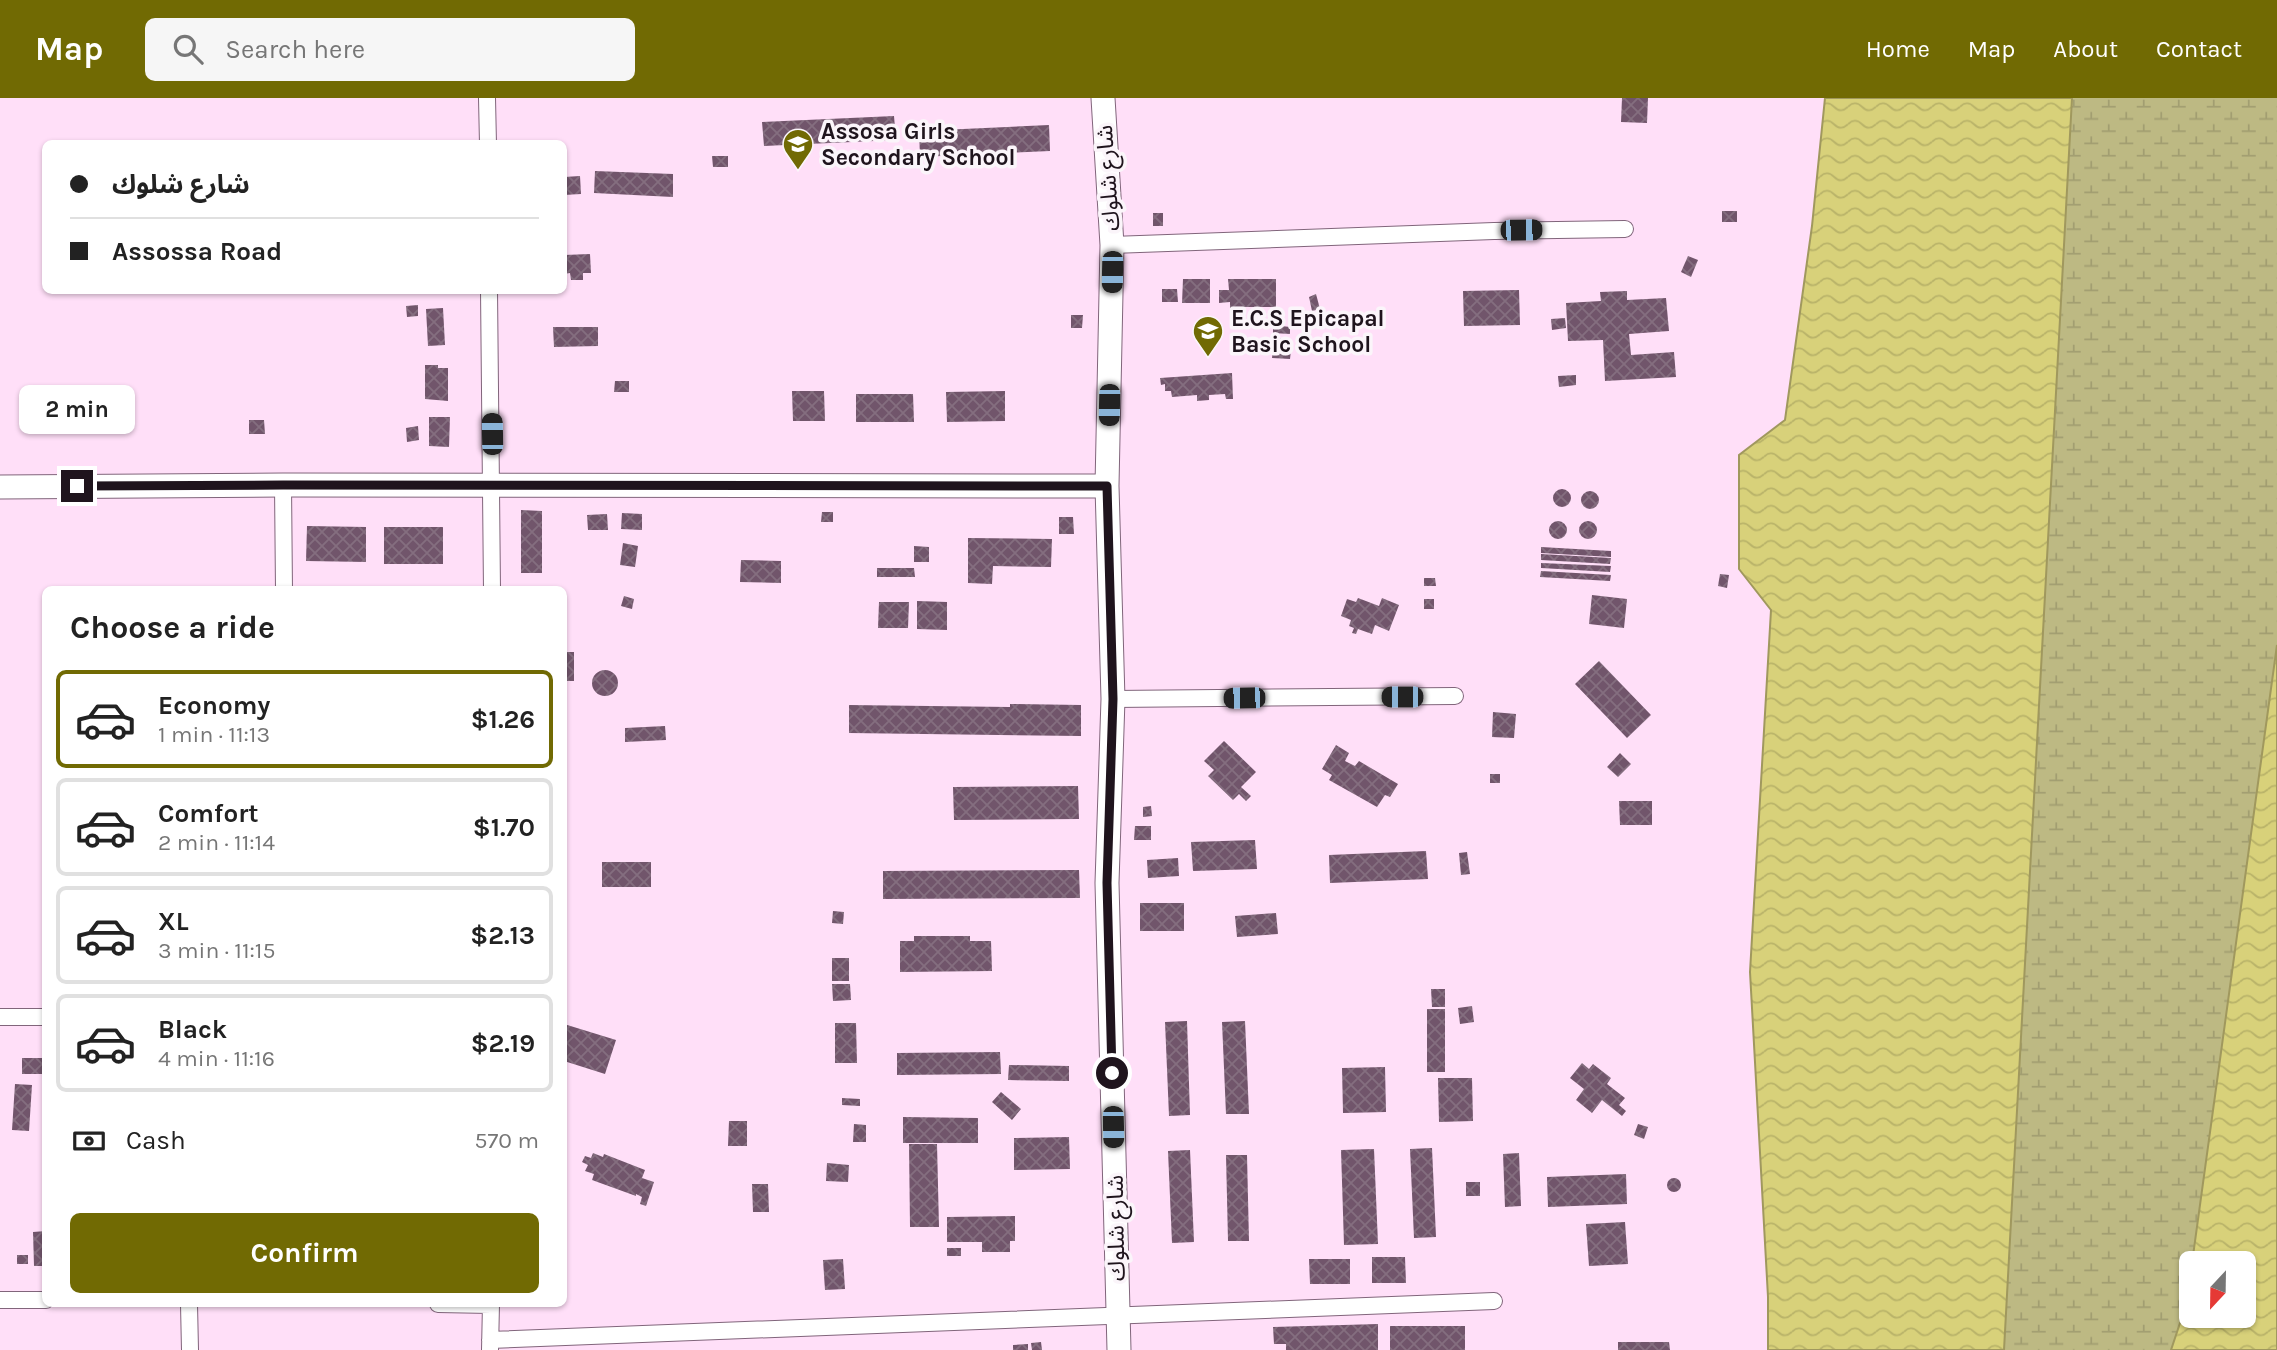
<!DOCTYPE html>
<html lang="en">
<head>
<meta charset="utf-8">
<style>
	:root { --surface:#fff; --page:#f6f6f6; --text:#222; --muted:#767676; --line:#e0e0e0; --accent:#716a03 }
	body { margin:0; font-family:Karla,"Noto Sans Arabic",sans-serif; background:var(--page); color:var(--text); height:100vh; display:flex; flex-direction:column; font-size:26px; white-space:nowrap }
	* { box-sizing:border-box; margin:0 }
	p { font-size:23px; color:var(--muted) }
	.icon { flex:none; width:38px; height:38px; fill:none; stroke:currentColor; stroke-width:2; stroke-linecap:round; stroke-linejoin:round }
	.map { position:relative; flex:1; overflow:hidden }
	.sheet { position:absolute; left:42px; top:488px; width:525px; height:721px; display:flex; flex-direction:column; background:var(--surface); border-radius:10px; box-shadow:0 2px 5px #0004 }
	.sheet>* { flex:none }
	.top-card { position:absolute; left:42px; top:42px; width:525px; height:154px; border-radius:10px; box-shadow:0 2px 5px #0004; display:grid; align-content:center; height:154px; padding:0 28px; background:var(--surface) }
	.needle { width:46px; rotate:202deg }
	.tools { position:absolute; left:2179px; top:1153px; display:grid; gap:14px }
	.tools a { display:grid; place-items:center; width:77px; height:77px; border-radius:10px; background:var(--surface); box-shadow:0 2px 5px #0004; font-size:35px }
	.end { position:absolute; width:32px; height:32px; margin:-16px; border:9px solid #1f141d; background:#fff; box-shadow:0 0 0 4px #fff }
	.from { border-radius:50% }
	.bubble { position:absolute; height:49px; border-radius:10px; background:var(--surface); box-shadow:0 2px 5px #0004; font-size:23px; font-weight:700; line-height:49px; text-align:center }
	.car { position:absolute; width:21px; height:42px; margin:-21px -10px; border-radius:9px; box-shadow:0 0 5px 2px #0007; background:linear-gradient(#222 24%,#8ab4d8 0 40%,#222 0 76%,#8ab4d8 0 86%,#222 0) }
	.top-card b { display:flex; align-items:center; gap:24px; height:66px; font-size:26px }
	.top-card b+b { border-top:2px solid var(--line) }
	.top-card i { width:18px; height:18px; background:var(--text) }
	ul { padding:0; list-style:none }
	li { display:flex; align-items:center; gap:21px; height:98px; margin:0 14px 10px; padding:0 14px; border:4px solid var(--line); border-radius:10px }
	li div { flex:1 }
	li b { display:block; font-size:26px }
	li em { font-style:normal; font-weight:700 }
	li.current { border-color:var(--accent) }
	li>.icon { width:63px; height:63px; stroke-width:1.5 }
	h2 { padding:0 28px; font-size:32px; line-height:84px }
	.pay { display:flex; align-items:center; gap:18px; height:77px; padding:0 28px; font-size:26px }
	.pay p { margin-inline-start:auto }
	.action { display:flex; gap:14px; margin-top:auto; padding:14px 28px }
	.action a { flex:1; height:80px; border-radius:10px; background:var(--accent); color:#fff; font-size:28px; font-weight:700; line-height:80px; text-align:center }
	header { display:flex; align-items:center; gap:42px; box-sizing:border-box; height:98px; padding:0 35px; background:var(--accent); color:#fff }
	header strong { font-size:33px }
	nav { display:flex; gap:38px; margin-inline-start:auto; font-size:24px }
	.search { width:490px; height:63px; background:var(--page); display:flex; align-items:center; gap:18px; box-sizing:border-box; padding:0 24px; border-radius:10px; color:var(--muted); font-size:26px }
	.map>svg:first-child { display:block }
	.wetland { fill:url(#wetland-marsh) }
	.water { fill:url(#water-waves); stroke:#a0985e; stroke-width:2 }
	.building { fill:url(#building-cross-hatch) }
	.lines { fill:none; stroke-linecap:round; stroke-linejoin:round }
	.street-casing { stroke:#81657b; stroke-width:18 }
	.secondary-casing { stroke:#81657b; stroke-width:25 }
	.street { stroke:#fff; stroke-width:16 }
	.secondary { stroke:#fff; stroke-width:23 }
	.route { stroke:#1f141d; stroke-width:9 }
	.labels { text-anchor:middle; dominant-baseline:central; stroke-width:7; stroke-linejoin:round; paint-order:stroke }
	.poi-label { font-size:23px; font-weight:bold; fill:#1f141d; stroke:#fbf5fa; text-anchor:start }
	.street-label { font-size:23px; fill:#1f141d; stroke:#fbf5fa }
</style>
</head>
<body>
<header>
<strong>Map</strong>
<div class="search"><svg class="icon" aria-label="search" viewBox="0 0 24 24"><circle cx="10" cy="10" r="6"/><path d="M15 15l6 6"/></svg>Search here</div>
<nav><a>Home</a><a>Map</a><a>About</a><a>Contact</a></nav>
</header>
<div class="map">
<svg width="2277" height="1252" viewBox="0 0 2277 1252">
	<defs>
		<pattern id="wetland-marsh" width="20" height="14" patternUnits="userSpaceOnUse" patternTransform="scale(1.75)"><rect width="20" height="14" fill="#bdb983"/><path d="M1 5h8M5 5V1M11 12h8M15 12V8" fill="none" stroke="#a29e71"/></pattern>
		<pattern id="water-waves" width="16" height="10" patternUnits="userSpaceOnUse" patternTransform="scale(1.75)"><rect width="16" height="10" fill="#d8d17a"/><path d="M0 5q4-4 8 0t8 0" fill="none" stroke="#b9b369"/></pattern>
		<pattern id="building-cross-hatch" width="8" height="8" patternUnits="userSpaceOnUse" patternTransform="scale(1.75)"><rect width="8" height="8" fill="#71556b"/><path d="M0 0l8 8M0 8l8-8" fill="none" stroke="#846e7f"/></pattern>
	</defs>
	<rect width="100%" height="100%" fill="#ffdff8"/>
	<path class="wetland" d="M2072 0H2277V547L2187 1204 2171 1252H2004Z"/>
	<path class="water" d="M1825 0H2072L2004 1252H1768V1199L1750 874 1771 512 1739 471V357L1785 322 1812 128Z
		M2277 547V1252H2171L2187 1204 2191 1173V1218H2244V1166L2192 1165Z"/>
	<path class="building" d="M1622 0H1648L1647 25 1621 24Z
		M894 18 896 42 764 48 762 24Z
		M1049 27 1050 53 920 59 919 33Z
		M712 58H728V69H713Z
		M595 73 673 76V99L594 95Z
		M580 78 581 96 564 97V79Z
		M1722 113H1737V124H1722Z
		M1153 115H1163V128H1153Z
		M590 156 591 175H583V182H571L570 175 564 176V157Z
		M1688 158 1698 162 1691 179 1681 174Z
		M1183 181H1210V205H1182Z
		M1228 181H1276V209H1240V215L1230 216V204L1219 205V192H1229Z
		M1162 191H1177L1178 204H1162Z
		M1519 192 1520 227 1464 228 1463 193Z
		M1627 193V202L1666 200 1669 233 1629 236 1631 257 1674 254 1676 279 1605 283 1603 242 1568 243 1566 205 1601 203 1600 194Z
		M1316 196 1320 211 1312 213 1309 199Z
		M418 207V218L407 219 406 208Z
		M443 210 445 247 428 248 426 211Z
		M1071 217H1083L1082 230H1071Z
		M1565 220 1566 230 1552 232 1551 221Z
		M1273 227 1290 229V236L1273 235Z
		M553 229H598V248L554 249Z
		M1273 240 1290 241 1289 249 1273 248Z
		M1273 251 1291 252 1290 261 1272 260Z
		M425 267H438V270H448V303L425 301Z
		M1232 275 1233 301H1226L1225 296 1209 297V302L1197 303V297L1172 299 1171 293H1165V286L1161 287 1160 280Z
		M1576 277V287L1559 289 1558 278Z
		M615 283H629V294H614Z
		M792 293H824L825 323H793Z
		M1005 293V323L947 324 946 294Z
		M856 296H913L914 324H856Z
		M429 319H450L449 349 429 348Z
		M249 322H264L265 336H249Z
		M418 328 419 342 407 344 406 330Z
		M1553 400a9 9 0 1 1 18 0a9 9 0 1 1-18 0Z
		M1581 402a9 9 0 1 1 18 0a9 9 0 1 1-18 0Z
		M521 412 542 413V475H521Z
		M822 414H833V424H821Z
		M622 415 642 416V432L621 431Z
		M607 416 608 432H588L587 417Z
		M1059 419H1073L1074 436H1059Z
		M1579 432a9 9 0 1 1 18 0a9 9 0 1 1-18 0Z
		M1549 432a9 9 0 1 1 18 0a9 9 0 1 1-18 0Z
		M307 428 366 429V464L306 463Z
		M384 429H443V466H384Z
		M968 440 1052 441 1051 469 993 468 992 486 968 485Z
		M623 445 638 448 635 469 620 467Z
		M914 448 929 449V464H914Z
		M1541 449 1611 453V459L1541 455Z
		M1541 456 1611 460 1610 466 1541 462Z
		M741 462 781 463V485L740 484Z
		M1541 465 1611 468 1610 474 1541 470Z
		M877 470H914L915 479H877Z
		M1541 473 1611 477 1610 483 1540 479Z
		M1720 476 1729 477 1727 490 1718 488Z
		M1424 480H1435L1436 488H1424Z
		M1592 497 1627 501 1624 530 1589 526Z
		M624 498 634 501 632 511 621 508Z
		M1358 500 1379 508 1382 500 1399 507 1389 533 1375 527 1372 536 1358 531 1356 536 1352 535 1354 530 1349 528 1351 522 1341 518 1347 501 1356 504Z
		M1424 501H1434V511H1424Z
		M917 503 947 504V532L917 531Z
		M879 504H909L908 530H878Z
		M564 554H574V583H564Z
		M1599 563 1651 617 1627 640 1575 586Z
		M592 585a13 13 0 1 1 26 0a13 13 0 1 1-26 0Z
		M1010 606 1081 607V638L849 635V607L1010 609Z
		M1493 614 1516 616 1514 640 1492 639Z
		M665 628 666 642 625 644V630Z
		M1224 643 1256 674 1241 689 1251 698 1246 703 1239 696 1233 702 1208 678 1214 672 1204 663Z
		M1336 647 1349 655 1345 663 1355 668 1359 663 1398 686 1390 699 1385 697 1377 709 1329 682 1332 677 1322 671Z
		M1620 655 1631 666 1618 679 1607 669Z
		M1490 676H1500V685H1490Z
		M1078 688 1079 721 954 722 953 689Z
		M1619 703H1652V727H1620Z
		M1151 708 1152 718 1143 719V709Z
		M1135 728H1151V742H1134Z
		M1255 742 1257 771 1193 773 1191 744Z
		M1426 753 1428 781 1330 785 1329 757Z
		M1467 754 1470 776 1461 777 1459 755Z
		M1178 760 1179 778 1148 780 1147 762Z
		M602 764H651V789H602Z
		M1079 772 1080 800 883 801V773Z
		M1140 805H1184V833H1140Z
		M833 813 844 814 843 826 832 825Z
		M1276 815 1278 836 1237 839 1235 818Z
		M914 838H970V843H991L992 873 900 874V843H914Z
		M832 860H849V883H832Z
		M832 886H850L851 902 833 903Z
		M1431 891H1445V909H1432Z
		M1472 908 1474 924 1460 926 1458 910Z
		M1427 911H1445V974H1427Z
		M1187 923 1190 1017 1169 1018 1165 924Z
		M1245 923 1249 1016H1226L1222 924Z
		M835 925H856L857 965H835Z
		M564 926 616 942 605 976 564 963Z
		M1000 954 1001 976 897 977V955Z
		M22 960H46V976H22Z
		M1582 965 1589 971 1593 966 1611 980 1607 986 1625 1000 1619 1007 1626 1013 1622 1018 1602 1002 1592 1015 1576 1002 1584 991 1570 980Z
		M1009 967 1069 968V983L1008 982Z
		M1385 969 1386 1014 1343 1015 1342 970Z
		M1438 980H1472L1473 1023 1439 1024Z
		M15 986 32 987 29 1033 12 1032Z
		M1001 994 1021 1011 1012 1022 992 1004Z
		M842 1000 860 1001V1008L842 1007Z
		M903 1019 978 1020V1045H903Z
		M729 1023H747V1048H728Z
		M854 1026 866 1027V1044H853Z
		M1638 1026 1648 1029 1644 1041 1634 1037Z
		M1069 1039 1070 1071 1014 1072V1040Z
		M909 1046H937L939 1129H910Z
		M1432 1050 1436 1139 1414 1140 1410 1051Z
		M1374 1051 1378 1146 1344 1147 1341 1052Z
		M1190 1052 1194 1144 1172 1145 1168 1053Z
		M593 1055 603 1059 604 1056 645 1072 642 1080 654 1084 646 1108 640 1106 642 1099 636 1096V1098L592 1082 594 1076 585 1073 588 1067 582 1064 585 1058 591 1060Z
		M1519 1055 1521 1108 1505 1109 1503 1056Z
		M1226 1057H1247L1249 1143H1228Z
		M827 1065 849 1067 848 1084 826 1083Z
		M1626 1076 1627 1106 1548 1109 1547 1079Z
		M1667 1087a7 7 0 1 1 14 0a7 7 0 1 1-14 0Z
		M1466 1084H1480V1098H1466Z
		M752 1086H768L769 1114H753Z
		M1015 1118V1143H1010V1154H982V1144H947V1119Z
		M1625 1124 1628 1166 1589 1168 1586 1126Z
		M46 1133V1168H34L33 1134Z
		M947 1150H961V1158H947Z
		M17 1157H28V1166H17Z
		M1372 1159H1405L1406 1185H1372Z
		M843 1161 845 1191 825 1192 823 1162Z
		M1309 1161H1350V1186H1310Z
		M1378 1226V1252H1286V1246H1274L1273 1229Z
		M1390 1228H1465V1252H1390Z
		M1041 1244 1042 1252H1032L1031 1245Z
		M1618 1244H1669L1670 1252H1618Z
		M1028 1246V1252H1013V1247Z"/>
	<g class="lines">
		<g class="street-casing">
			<path id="street" d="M487 0 488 46
				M1112 147 1494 133 1625 131
				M489 192 492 492
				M283 387 284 492
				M1113 601 1455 598
				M0 919H46
				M0 1202H46
				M189 1206 190 1252
				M438 1206 491 1207
				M490 1242 1494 1203
				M490 1252 491 1206"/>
		</g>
		<g class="secondary-casing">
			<path id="secondary" d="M1103 0 1112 147 1107 388 1113 601 1107 785 1119 1252
				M0 389 283 387 1107 388"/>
		</g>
		<use href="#street" class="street"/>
		<use href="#secondary" class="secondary"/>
	</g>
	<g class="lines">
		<path class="route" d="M77 388 283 387 1107 388 1113 601 1107 785 1112 975"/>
	</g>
	<defs>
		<g id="school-pin" transform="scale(1.575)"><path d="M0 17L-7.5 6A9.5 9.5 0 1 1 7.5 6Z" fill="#716a03" stroke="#fbf5fa"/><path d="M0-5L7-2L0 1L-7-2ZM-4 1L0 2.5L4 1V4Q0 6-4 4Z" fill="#fff"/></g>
	</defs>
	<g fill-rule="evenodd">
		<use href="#school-pin" x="798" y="46"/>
		<use href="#school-pin" x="1208" y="233"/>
	</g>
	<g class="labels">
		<g class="poi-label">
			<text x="821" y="33">Assosa Girls<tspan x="821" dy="26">Secondary School</tspan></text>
			<text x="1231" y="220">E.C.S Epicapal<tspan x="1231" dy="26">Basic School</tspan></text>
		</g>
		<g class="street-label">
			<text transform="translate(1108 80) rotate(-94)">شارع شلوك</text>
			<text transform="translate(1116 1130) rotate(-91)">شارع شلوك</text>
		</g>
	</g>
</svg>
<div class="tools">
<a><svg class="needle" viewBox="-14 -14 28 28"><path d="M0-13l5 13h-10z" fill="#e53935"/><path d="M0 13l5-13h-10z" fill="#767676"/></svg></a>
</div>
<i class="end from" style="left:1112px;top:975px"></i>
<i class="end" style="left:77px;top:388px"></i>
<div class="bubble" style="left:19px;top:287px;width:116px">2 min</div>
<i class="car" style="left:1521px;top:132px;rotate:89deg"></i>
<i class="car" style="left:1112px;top:174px;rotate:181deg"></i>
<i class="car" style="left:1109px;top:307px;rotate:181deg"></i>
<i class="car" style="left:492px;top:336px;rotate:359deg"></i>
<i class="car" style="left:1402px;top:599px;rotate:270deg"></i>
<i class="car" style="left:1244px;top:600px;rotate:269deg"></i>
<i class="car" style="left:1113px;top:1029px;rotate:179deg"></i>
<div class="top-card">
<b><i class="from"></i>شارع شلوك</b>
<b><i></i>Assossa Road</b>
</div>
<section class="sheet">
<h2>Choose a ride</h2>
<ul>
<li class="current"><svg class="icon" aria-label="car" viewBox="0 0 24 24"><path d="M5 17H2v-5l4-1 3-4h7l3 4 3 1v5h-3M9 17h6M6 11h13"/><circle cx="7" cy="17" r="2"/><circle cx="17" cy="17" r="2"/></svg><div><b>Economy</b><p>1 min · 11:13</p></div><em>$1.26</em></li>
<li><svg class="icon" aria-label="car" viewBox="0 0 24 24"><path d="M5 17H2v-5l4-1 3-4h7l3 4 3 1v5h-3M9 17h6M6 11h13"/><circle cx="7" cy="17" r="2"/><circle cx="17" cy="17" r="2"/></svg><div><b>Comfort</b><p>2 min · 11:14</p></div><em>$1.70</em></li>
<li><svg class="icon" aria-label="car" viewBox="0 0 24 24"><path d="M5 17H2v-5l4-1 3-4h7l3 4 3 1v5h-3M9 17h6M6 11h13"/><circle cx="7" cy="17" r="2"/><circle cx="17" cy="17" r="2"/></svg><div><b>XL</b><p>3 min · 11:15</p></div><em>$2.13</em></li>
<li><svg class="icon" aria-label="car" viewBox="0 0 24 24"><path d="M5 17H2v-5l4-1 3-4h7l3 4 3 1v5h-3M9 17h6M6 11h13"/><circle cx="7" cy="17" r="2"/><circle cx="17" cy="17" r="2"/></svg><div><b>Black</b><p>4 min · 11:16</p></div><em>$2.19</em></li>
</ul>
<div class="pay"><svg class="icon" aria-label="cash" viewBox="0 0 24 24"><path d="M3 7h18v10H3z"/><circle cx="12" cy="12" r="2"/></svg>Cash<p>570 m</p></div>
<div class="action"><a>Confirm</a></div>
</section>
</div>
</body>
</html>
